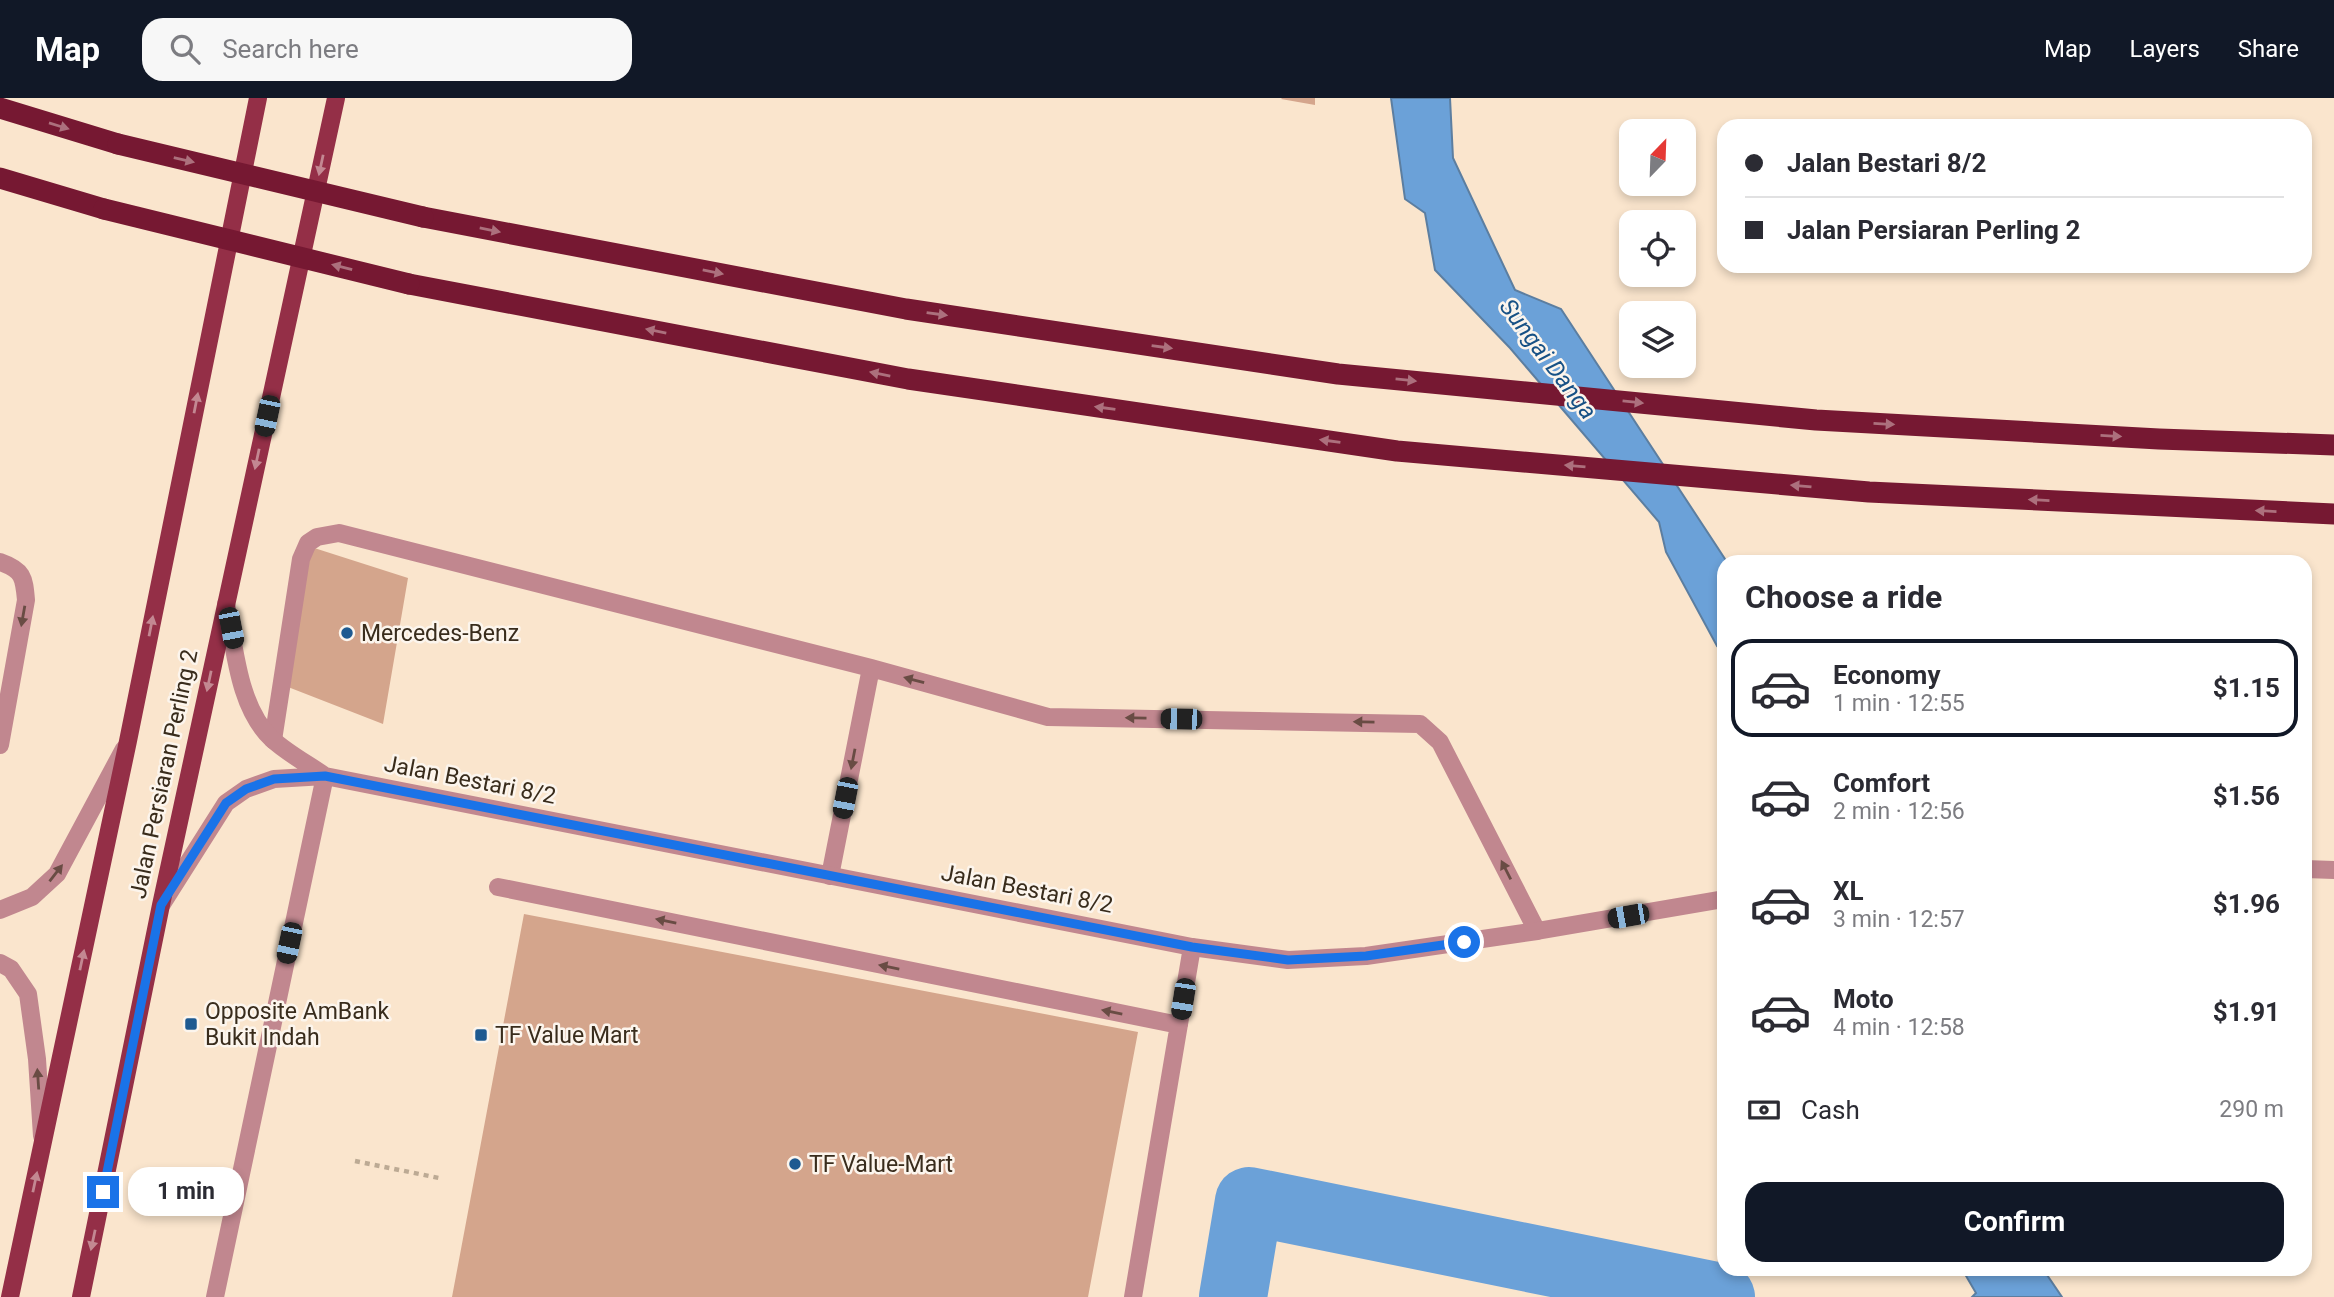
<!DOCTYPE html>
<html lang="en">
<head>
<meta charset="utf-8">
<style>
	:root { --surface:#fff; --page:#f7f7f7; --text:#2b2b33; --muted:#7c7c81; --line:#e1e1e2; --accent:#111827 }
	body { margin:0; font-family:Roboto,sans-serif; background:var(--page); color:var(--text); height:100vh; display:flex; flex-direction:column; font-size:26px; white-space:nowrap }
	* { box-sizing:border-box; margin:0 }
	p { font-size:23px; color:var(--muted) }
	.icon { flex:none; width:38px; height:38px; fill:none; stroke:currentColor; stroke-width:2; stroke-linecap:round; stroke-linejoin:round }
	.map { position:relative; flex:1; overflow:hidden }
	.side { position:absolute; left:1717px; top:457px; width:595px; height:721px; display:flex; flex-direction:column; background:var(--surface); border-radius:21px; box-shadow:0 4px 10px #0003 }
	.side>* { flex:none }
	.top-card { position:absolute; left:1717px; top:21px; width:595px; height:154px; border-radius:21px; box-shadow:0 4px 10px #0003; display:grid; align-content:center; height:154px; padding:0 28px; background:var(--surface) }
	.needle { width:46px; rotate:23deg }
	.tools { position:absolute; left:1619px; top:21px; display:grid; gap:14px }
	.tools a { display:grid; place-items:center; width:77px; height:77px; border-radius:14px; background:var(--surface); box-shadow:0 4px 10px #0003; font-size:35px }
	.end { position:absolute; width:32px; height:32px; margin:-16px; border:9px solid #1a73e8; background:#fff; box-shadow:0 0 0 4px #fff }
	.from { border-radius:50% }
	.bubble { position:absolute; height:49px; border-radius:21px; background:var(--surface); box-shadow:0 4px 10px #0003; font-size:23px; font-weight:700; line-height:49px; text-align:center }
	.car { position:absolute; width:21px; height:42px; margin:-21px -10px; border-radius:9px; box-shadow:0 0 5px 2px #0007; background:linear-gradient(#222 24%,#8ab4d8 0 40%,#222 0 76%,#8ab4d8 0 86%,#222 0) }
	.top-card b { display:flex; align-items:center; gap:24px; height:66px; font-size:26px }
	.top-card b+b { border-top:2px solid var(--line) }
	.top-card i { width:18px; height:18px; background:var(--text) }
	ul { padding:0; list-style:none }
	li { display:flex; align-items:center; gap:21px; height:98px; margin:0 14px 10px; padding:0 14px; border:4px solid transparent; border-radius:21px }
	li div { flex:1 }
	li b { display:block; font-size:26px }
	li em { font-style:normal; font-weight:700 }
	li.active { border-color:var(--accent) }
	li>.icon { width:63px; height:63px; stroke-width:1.5 }
	h2 { padding:0 28px; font-size:32px; line-height:84px }
	.pay { display:flex; align-items:center; gap:18px; height:77px; padding:0 28px; font-size:26px }
	.pay p { margin-inline-start:auto }
	.button { display:flex; gap:14px; margin-top:auto; padding:14px 28px }
	.button a { flex:1; height:80px; border-radius:21px; background:var(--accent); color:#fff; font-size:28px; font-weight:700; line-height:80px; text-align:center }
	header { display:flex; align-items:center; gap:42px; box-sizing:border-box; height:98px; padding:0 35px; background:var(--accent); color:#fff }
	header strong { font-size:33px }
	nav { display:flex; gap:38px; margin-inline-start:auto; font-size:24px }
	.search { width:490px; height:63px; background:var(--page); display:flex; align-items:center; gap:18px; box-sizing:border-box; padding:0 24px; border-radius:21px; color:var(--muted); font-size:26px }
	.map>svg:first-child { display:block }
	.water { fill:#6ba1d8; stroke:#5c7ea0; stroke-width:2 }
	.lines { fill:none; stroke-linecap:round; stroke-linejoin:round }
	.river { stroke:#6ba1d8; stroke-width:68 }
	.building { fill:#d4a58c }
	.path { stroke:#bcaa94; stroke-width:4.5; stroke-dasharray:5 5; stroke-linecap:butt }
	.service { stroke:#c1878f; stroke-width:18 }
	.minor { stroke:#c1878f; stroke-width:18 }
	.tertiary { stroke:#c1878f; stroke-width:18 }
	.primary { stroke:#942f47; stroke-width:18 }
	.motorway { stroke:#761832; stroke-width:21 }
	.motorway-bridge { stroke:#761832; stroke-width:21 }
	.oneway { fill:#ac707d }
	.oneway2 { fill:#c38892 }
	.oneway3 { fill:#694c44 }
	.route { stroke:#1a73e8; stroke-width:9 }
	.poi-dot { fill:#1e5a91; stroke:#fcf5ed; stroke-width:2.5 }
	.labels { text-anchor:middle; dominant-baseline:central; stroke-width:5; stroke-linejoin:round; paint-order:stroke }
	.poi-label { font-size:23px; fill:#392c1c; stroke:#fcf5ed; text-anchor:start }
	.street-label { font-size:23px; fill:#392c1c; stroke:#fcf5ed }
	.water-label { font-size:24px; font-style:italic; fill:#175185; stroke:#fcf5ed }
</style>
</head>
<body>
<header>
<strong>Map</strong>
<div class="search"><svg class="icon" aria-label="search" viewBox="0 0 24 24"><circle cx="10" cy="10" r="6"/><path d="M15 15l6 6"/></svg>Search here</div>
<nav><a>Map</a><a>Layers</a><a>Share</a></nav>
</header>
<div class="map">
<svg width="2334" height="1199" viewBox="0 0 2334 1199">
	<rect width="100%" height="100%" fill="#fae5cd"/>
	<path class="water" d="M1391 0H1450L1453 60 1515 192 1561 211 1727 464H1724V545L1717 548 1666 454 1659 424 1510 250 1435 172 1425 115 1405 101Z
		M1962 1171H2043L2062 1199H1972L1976 1195Z"/>
	<g class="lines">
		<path class="river" d="M1233 1199 1249 1103 1721 1199"/>
	</g>
	<path class="building" d="M1282 0H1315V7L1281 1Z
		M308 448 408 480 383 626 288 589Z
		M524 816 1138 934 1088 1199H452Z"/>
	<g class="lines">
		<path class="path" d="M355 1063 439 1080"/>
		<path class="service" d="M0 464C23 472 24 479 26 502L0 647
			M273 642 301 461 308 445 317 439 339 435 871 570 1048 619 1420 626 1440 644 1537 833
			M830 778 871 570
			M498 789 1179 927
			M1133 1199 1192 849"/>
		<path class="minor" d="M226 506C235 550 238 609 272 641 287 655 308 666 325 678
			M2305 771 2334 772
			M162 806 226 705 246 691 274 681 325 678 1192 849 1288 862 1366 858 1537 833 1724 801
			M215 1199 325 678"/>
		<path class="tertiary" d="M0 812 32 799 57 776 124 651
			M0 865 11 871 28 896 37 961 42 1038"/>
		<path class="primary" d="M10 1199 128 643 258 0
			M81 1199 161 807 336 0"/>
		<path class="motorway" d="M0 10 118 46
			M0 80 104 111
			M423 119 906 211 1338 276 1816 322 2159 341 2334 347
			M409 186 908 281 1397 353 1869 394 2334 416"/>
		<path class="motorway-bridge" d="M118 46 423 119
			M104 111 409 186"/>
	</g>
	<defs><path id="oneway-solid" d="M-6-.8H1V-3.2L6.5 0L1 3.2V.8H-6Z" transform="scale(1.75)"/></defs>
	<g class="oneway">
		<use href="#oneway-solid" transform="translate(59 28) rotate(17)"/>
		<use href="#oneway-solid" transform="translate(184 62) rotate(13)"/>
		<use href="#oneway-solid" transform="translate(490 132) rotate(11)"/>
		<use href="#oneway-solid" transform="translate(342 169) rotate(-166)"/>
		<use href="#oneway-solid" transform="translate(713 174) rotate(11)"/>
		<use href="#oneway-solid" transform="translate(937 216) rotate(8)"/>
		<use href="#oneway-solid" transform="translate(656 233) rotate(-169)"/>
		<use href="#oneway-solid" transform="translate(1162 249) rotate(8)"/>
		<use href="#oneway-solid" transform="translate(880 276) rotate(-169)"/>
		<use href="#oneway-solid" transform="translate(1406 282) rotate(6)"/>
		<use href="#oneway-solid" transform="translate(1633 304) rotate(6)"/>
		<use href="#oneway-solid" transform="translate(1105 310) rotate(-172)"/>
		<use href="#oneway-solid" transform="translate(1884 326) rotate(3)"/>
		<use href="#oneway-solid" transform="translate(2111 338) rotate(3)"/>
		<use href="#oneway-solid" transform="translate(1330 343) rotate(-172)"/>
		<use href="#oneway-solid" transform="translate(1575 368) rotate(-175)"/>
		<use href="#oneway-solid" transform="translate(1801 388) rotate(-175)"/>
		<use href="#oneway-solid" transform="translate(2039 402) rotate(-177)"/>
		<use href="#oneway-solid" transform="translate(2266 413) rotate(-177)"/>
	</g>
	<g class="oneway2">
		<use href="#oneway-solid" transform="translate(321 67) rotate(102)"/>
		<use href="#oneway-solid" transform="translate(196 305) rotate(-79)"/>
		<use href="#oneway-solid" transform="translate(257 361) rotate(102)"/>
		<use href="#oneway-solid" transform="translate(151 528) rotate(-79)"/>
		<use href="#oneway-solid" transform="translate(209 583) rotate(102)"/>
		<use href="#oneway-solid" transform="translate(82 862) rotate(-78)"/>
		<use href="#oneway-solid" transform="translate(35 1084) rotate(-78)"/>
		<use href="#oneway-solid" transform="translate(93 1142) rotate(102)"/>
	</g>
	<g class="oneway3">
		<use href="#oneway-solid" transform="translate(23 518) rotate(100)"/>
		<use href="#oneway-solid" transform="translate(914 582) rotate(-165)"/>
		<use href="#oneway-solid" transform="translate(1136 620) rotate(-179)"/>
		<use href="#oneway-solid" transform="translate(1364 624) rotate(-179)"/>
		<use href="#oneway-solid" transform="translate(853 661) rotate(101)"/>
		<use href="#oneway-solid" transform="translate(1506 772) rotate(-117)"/>
		<use href="#oneway-solid" transform="translate(56 775) rotate(-52)"/>
		<use href="#oneway-solid" transform="translate(666 823) rotate(-169)"/>
		<use href="#oneway-solid" transform="translate(889 869) rotate(-169)"/>
		<use href="#oneway-solid" transform="translate(1112 914) rotate(-169)"/>
		<use href="#oneway-solid" transform="translate(38 981) rotate(-94)"/>
	</g>
	<g class="lines">
		<path class="route" d="M103 1094 161 807 226 705 246 691 274 681 325 678 1192 849 1288 862 1366 858 1464 844"/>
	</g>
	<g class="poi-dot">
		<circle cx="347" cy="535" r="7"/>
		<rect x="184" y="919" width="14" height="14" rx="3.5"/>
		<rect x="474" y="930" width="14" height="14" rx="3.5"/>
		<circle cx="795" cy="1066" r="7"/>
	</g>
	<g class="labels">
		<g class="poi-label">
			<text x="361" y="535">Mercedes-Benz</text>
			<text x="205" y="913">Opposite AmBank<tspan x="205" dy="26">Bukit Indah</tspan></text>
			<text x="495" y="937">TF Value Mart</text>
			<text x="809" y="1066">TF Value-Mart</text>
		</g>
		<g class="street-label">
			<text transform="translate(164 676) rotate(-78)">Jalan Persiaran Perling 2</text>
			<text transform="translate(470 682) rotate(11)">Jalan Bestari 8/2</text>
			<text transform="translate(1027 791) rotate(11)">Jalan Bestari 8/2</text>
		</g>
		<g class="water-label">
			<text transform="translate(1548 261) rotate(53)">Sungai Danga</text>
		</g>
	</g>
</svg>
<div class="tools">
<a><svg class="needle" viewBox="-14 -14 28 28"><path d="M0-13l5 13h-10z" fill="#e53935"/><path d="M0 13l5-13h-10z" fill="#7c7c81"/></svg></a>
<a><svg class="icon" aria-label="locate" viewBox="0 0 24 24"><circle cx="12" cy="12" r="6"/><path d="M12 2v4M12 18v4M2 12h4M18 12h4"/></svg></a>
<a><svg class="icon" aria-label="layers" viewBox="0 0 24 24"><path d="M12 4l9 5-9 5-9-5zM3 14l9 5 9-5"/></svg></a>
</div>
<i class="end from" style="left:1464px;top:844px"></i>
<i class="end" style="left:103px;top:1094px"></i>
<div class="bubble" style="left:128px;top:1069px;width:116px">1 min</div>
<i class="car" style="left:267px;top:318px;rotate:192deg"></i>
<i class="car" style="left:231px;top:530px;rotate:169deg"></i>
<i class="car" style="left:1181px;top:621px;rotate:271deg"></i>
<i class="car" style="left:845px;top:700px;rotate:191deg"></i>
<i class="car" style="left:1628px;top:818px;rotate:260deg"></i>
<i class="car" style="left:289px;top:845px;rotate:192deg"></i>
<i class="car" style="left:1183px;top:901px;rotate:189deg"></i>
<div class="top-card">
<b><i class="from"></i>Jalan Bestari 8/2</b>
<b><i></i>Jalan Persiaran Perling 2</b>
</div>
<section class="side">
<h2>Choose a ride</h2>
<ul>
<li class="active"><svg class="icon" aria-label="car" viewBox="0 0 24 24"><path d="M5 17H2v-5l4-1 3-4h7l3 4 3 1v5h-3M9 17h6M6 11h13"/><circle cx="7" cy="17" r="2"/><circle cx="17" cy="17" r="2"/></svg><div><b>Economy</b><p>1 min · 12:55</p></div><em>$1.15</em></li>
<li><svg class="icon" aria-label="car" viewBox="0 0 24 24"><path d="M5 17H2v-5l4-1 3-4h7l3 4 3 1v5h-3M9 17h6M6 11h13"/><circle cx="7" cy="17" r="2"/><circle cx="17" cy="17" r="2"/></svg><div><b>Comfort</b><p>2 min · 12:56</p></div><em>$1.56</em></li>
<li><svg class="icon" aria-label="car" viewBox="0 0 24 24"><path d="M5 17H2v-5l4-1 3-4h7l3 4 3 1v5h-3M9 17h6M6 11h13"/><circle cx="7" cy="17" r="2"/><circle cx="17" cy="17" r="2"/></svg><div><b>XL</b><p>3 min · 12:57</p></div><em>$1.96</em></li>
<li><svg class="icon" aria-label="car" viewBox="0 0 24 24"><path d="M5 17H2v-5l4-1 3-4h7l3 4 3 1v5h-3M9 17h6M6 11h13"/><circle cx="7" cy="17" r="2"/><circle cx="17" cy="17" r="2"/></svg><div><b>Moto</b><p>4 min · 12:58</p></div><em>$1.91</em></li>
</ul>
<div class="pay"><svg class="icon" aria-label="cash" viewBox="0 0 24 24"><path d="M3 7h18v10H3z"/><circle cx="12" cy="12" r="2"/></svg>Cash<p>290 m</p></div>
<div class="button"><a>Confirm</a></div>
</section>
</div>
</body>
</html>
